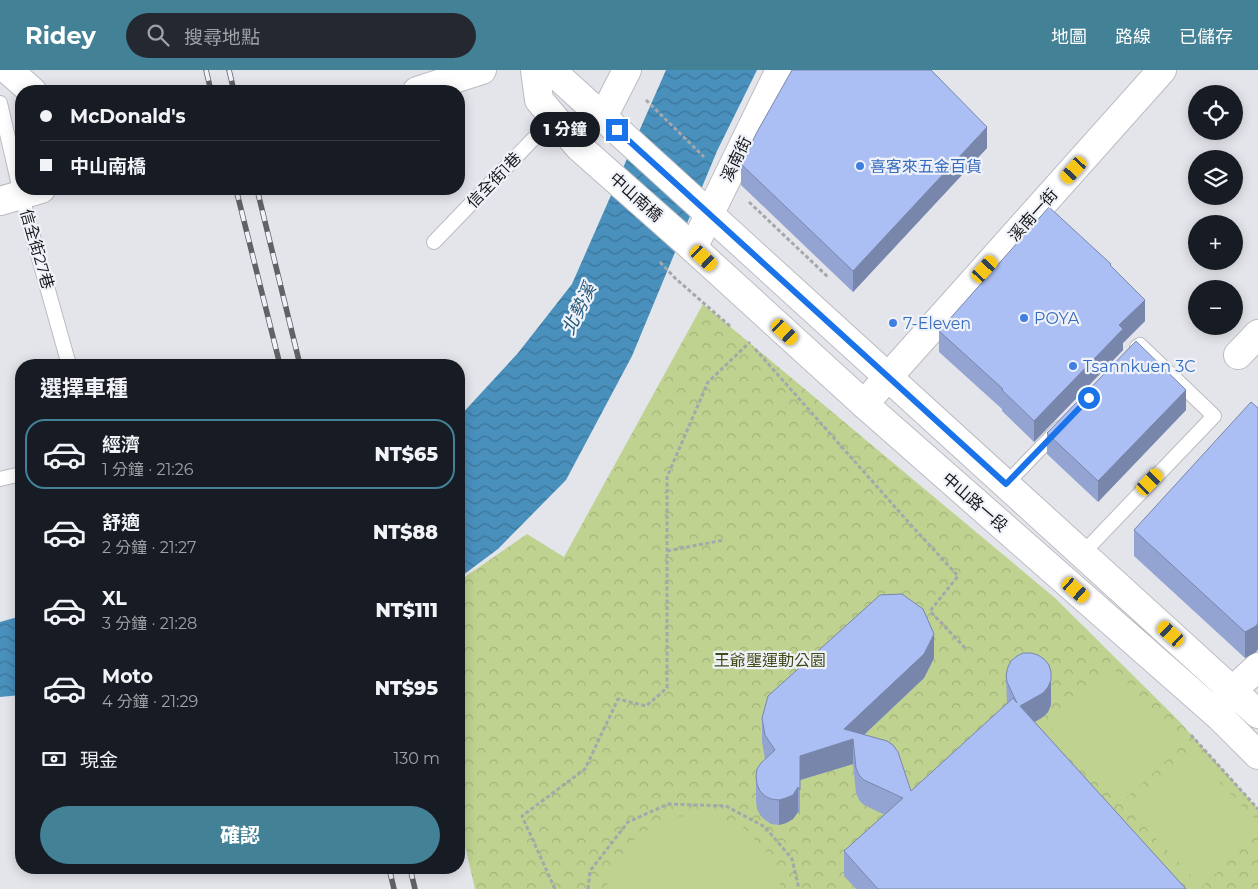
<!DOCTYPE html>
<html lang="zh-TW">
<head>
<meta charset="utf-8">
<style>
	:root { --surface:#171b24; --page:#242831; --text:#f1f3f6; --muted:#9ea1a6; --line:#363941; --accent:#438196 }
	body { margin:0; font-family:Montserrat,"Noto Sans TC",sans-serif; background:var(--page); color:var(--text); height:100vh; display:flex; flex-direction:column; font-size:19px; white-space:nowrap }
	* { box-sizing:border-box; margin:0 }
	p { font-size:16px; color:var(--muted) }
	.icon { flex:none; width:28px; height:28px; fill:none; stroke:currentColor; stroke-width:2; stroke-linecap:round; stroke-linejoin:round }
	.map { position:relative; flex:1; overflow:hidden }
	.drawer { position:absolute; left:15px; top:289px; width:450px; height:515px; display:flex; flex-direction:column; background:var(--surface); border-radius:20px; box-shadow:0 2px 12px #0003 }
	.drawer>* { flex:none }
	.top-card { position:absolute; left:15px; top:15px; width:450px; height:110px; border-radius:20px; box-shadow:0 2px 12px #0003; display:grid; align-content:center; height:110px; padding:0 25px; background:var(--surface) }
	.buttons { position:absolute; left:1188px; top:15px; display:grid; gap:10px }
	.buttons a { display:grid; place-items:center; width:55px; height:55px; border-radius:50%; background:var(--surface); box-shadow:0 2px 12px #0003; font-size:25px }
	.end { position:absolute; width:22px; height:22px; margin:-11px; border:6px solid #1a73e8; background:#fff; box-shadow:0 0 0 2px #fff }
	.from { border-radius:50% }
	.bubble { position:absolute; height:35px; border-radius:18px; background:var(--surface); box-shadow:0 2px 12px #0003; font-size:16px; font-weight:800; line-height:35px; text-align:center }
	.car { position:absolute; width:15px; height:30px; margin:-15px -8px; border-radius:6px; box-shadow:0 0 4px 1px #0007; background:linear-gradient(#f5c518 24%,#345 0 40%,#f5c518 0 76%,#345 0 86%,#f5c518 0) }
	.top-card b { display:flex; align-items:center; gap:18px; height:48px; font-size:19px }
	.top-card b+b { border-top:1px solid var(--line) }
	.top-card i { width:12px; height:12px; background:var(--text) }
	ul { padding:0; list-style:none }
	li { display:flex; align-items:center; gap:15px; height:70px; margin:0 10px 8px; padding:0 15px; border:2px solid transparent; border-radius:20px }
	li div { flex:1 }
	li b { display:block; font-size:19px }
	li em { font-style:normal; font-weight:800 }
	li.on { border-color:var(--accent) }
	li>.icon { width:45px; height:45px; stroke-width:1.5 }
	h2 { padding:0 25px; font-size:22px; line-height:60px }
	.pay { display:flex; align-items:center; gap:12px; height:55px; padding:0 25px; font-size:19px }
	.pay p { margin-inline-start:auto }
	.primary-button { display:flex; gap:10px; margin-top:auto; padding:10px 25px }
	.primary-button a { flex:1; height:58px; border-radius:30px; background:var(--accent); color:#fff; font-size:20px; font-weight:800; line-height:58px; text-align:center }
	header { display:flex; align-items:center; gap:30px; box-sizing:border-box; height:70px; padding:0 25px; background:var(--accent); color:#fff }
	header strong { font-size:24px }
	nav { display:flex; gap:28px; margin-inline-start:auto; font-size:18px }
	.search { width:350px; height:45px; background:var(--page); display:flex; align-items:center; gap:12px; box-sizing:border-box; padding:0 18px; border-radius:28px; color:var(--muted); font-size:19px }
	.map>svg:first-child { display:block }
	.forest { fill:url(#forest-crowns) }
	.pitch { fill:#bfd290 }
	.water { fill:url(#water-waves) }
	.lines { fill:none; stroke-linecap:round; stroke-linejoin:round }
	.lane-casing { stroke:#babcc2; stroke-width:16 }
	.street-casing { stroke:#babcc2; stroke-width:30 }
	.secondary-casing { stroke:#babcc2; stroke-width:30 }
	.path { stroke:#a5a7ab; stroke-width:3; stroke-dasharray:4 2.5; stroke-linecap:butt }
	.lane { stroke:#fff; stroke-width:14 }
	.street { stroke:#fff; stroke-width:28 }
	.secondary { stroke:#fff; stroke-width:28 }
	.rail-casing { stroke:#616266; stroke-width:5.5 }
	.rail { stroke:#f0f2f9; stroke-width:4; stroke-dasharray:11; stroke-linecap:butt }
	.wall { fill:#94a4d2 }
	.shaded-wall { fill:#7886ab }
	.building { fill:#acbff4; stroke:#7886ab }
	.route { stroke:#1a73e8; stroke-width:6 }
	.shop-dot { fill:#3f7fe0; stroke:#f0f2f9; stroke-width:2 }
	.labels { text-anchor:middle; dominant-baseline:central; stroke-width:4.5; stroke-linejoin:round; paint-order:stroke }
	.street-label { font-size:16px; fill:#151618; stroke:#f0f2f9 }
	.shop-label { font-size:16px; fill:#366cbe; stroke:#f0f2f9; text-anchor:start }
	.park-label { font-size:16px; fill:#3f4b17; stroke:#f0f2f9 }
	.water-label { font-size:18px; font-style:italic; fill:#215677; stroke:#f0f2f9 }
</style>
</head>
<body>
<header>
<strong>Ridey</strong>
<div class="search"><svg class="icon" aria-label="search" viewBox="0 0 24 24"><circle cx="10" cy="10" r="6"/><path d="M15 15l6 6"/></svg>搜尋地點</div>
<nav><a>地圖</a><a>路線</a><a>已儲存</a></nav>
</header>
<div class="map">
<svg width="1258" height="819" viewBox="0 0 1258 819">
	<defs>
		<pattern id="forest-crowns" width="20" height="18" patternUnits="userSpaceOnUse" patternTransform="scale(1.25)"><rect width="20" height="18" fill="#bfd290"/><path d="M2 6a3 3 0 1 1 6 0M12 15a3 3 0 1 1 6 0" fill="none" stroke="#a3b47b"/></pattern>
		<pattern id="water-waves" width="16" height="10" patternUnits="userSpaceOnUse" patternTransform="scale(1.25)"><rect width="16" height="10" fill="#4990bd"/><path d="M0 5q4-4 8 0t8 0" fill="none" stroke="#3c7599"/></pattern>
	</defs>
	<rect width="100%" height="100%" fill="#e3e5eb"/>
	<path class="forest" d="M703 234 1055 528 1179 651 1258 739V819H475L459 750V511L527 464 564 487Z"/>
	<path class="pitch" d="M1110 595 1184 674 1122 732 1048 654Z
		M1190 681 1258 753V764L1202 817 1128 739Z
		M711 745 743 757 775 791 781 819H606L611 798 637 766 671 747Z"/>
	<path class="water" d="M666 0H757L717 81 632 286 566 410 498 479 459 508V347L518 283 572 214Z
		M21 546V625L0 627V552Z"/>
	<g class="lines">
		<g class="lane-casing">
			<path id="lane" d="M0 33 21 124 69 295
				M434 172 539 63 553 47
				M0 409 21 404
				M1006 414 1060 358
				M1082 484 1214 346 1140 275 1137 277"/>
		</g>
		<g class="street-casing">
			<path id="street" d="M603 47 627 0
				M693 178 780 0
				M1238 285 1258 264
				M864 334 1162 0
				M1217 638 1232 621 1258 597"/>
		</g>
		<g class="secondary-casing">
			<path id="secondary" d="M8 0 32 21
				M535 0 539 30 579 77 693 178 864 334 1220 647 1258 685
				M551 0 1258 644
				M417 21 482 0
				M0 131 41 119"/>
		</g>
		<path class="path" d="M646 30 704 87
			M749 132 828 207
			M660 192 675 208 731 257
			M755 279 911 455 958 506 930 541 966 579
			M667 481 724 470
			M1191 665 1258 739
			M555 819 522 746 585 699 618 629 646 636 667 618V407L708 312 750 272
			M588 819 590 801 628 752 668 734 726 736 765 757 792 789 799 819"/>
		<use href="#lane" class="lane"/>
		<use href="#street" class="street"/>
		<use href="#secondary" class="secondary"/>
		<g class="rail-casing">
			<path id="rail" d="M206 0 211 21
				M229 0 234 21
				M236 119 280 295
				M257 119 300 295
				M389 798 394 819
				M410 798 415 819"/>
		</g>
		<use href="#rail" class="rail"/>
	</g>
	<path class="wall" d="M987 78 853 222 741 115V94Z
		M1111 196 1145 251 1123 273V280L1034 372 1002 341V339L939 282V261Z
		M1258 338V579L1256 582 1245 588 1134 486V460Z
		M1186 340 1098 432 1047 384V363Z
		M934 588 924 608 864 665 911 721 1007 634 1006 605 1051 627V635L1048 642 1043 647 1035 652 1186 819H856L844 806V781L885 745 864 735 859 730 856 723 853 694 800 710V745L798 742 793 749 786 753 779 755 771 754 765 750 760 745 757 739 756 731V706L765 689 762 672V648Z"/>
	<path class="shaded-wall" d="M987 57V78L853 222V201Z
		M1145 230V251L1123 273V280L1034 372V351L1119 255Z
		M1186 320V340L1098 432V411Z
		M1258 553V579L1256 582 1245 588V562Z
		M934 564V588L924 608 853 675V669V694L800 710V745V686L844 659Z
		M1051 602V635L1048 642 1043 647 1020 660V636Z
		M798 717V742L793 749 786 753 779 755V730Z"/>
	<path class="building" d="M792 0H931L987 57 853 201 741 94 757 62Z
		M1049 137 1111 194 1110 195 1145 230 1119 255 1123 259 1034 351 1002 320 1003 319 939 261Z
		M1136 271 1186 320 1098 411 1047 363Z
		M1251 332 1258 338V553L1256 556 1245 562 1134 460Z
		M902 524 923 539 934 564 924 584 844 659 887 671 893 675 898 682 911 721 1013 628 1017 633 1007 612 1006 605 1008 597 1011 591 1017 586 1023 583H1031L1038 585 1044 589 1049 595 1051 602V610L1048 617 1043 623 1020 636 1186 819H878L844 781 903 728 864 710 859 705 856 698 853 669 800 686V720L798 717 793 725 786 728 779 730 771 729 765 726 760 721 757 714 756 706 757 699 761 693 775 680 765 665 762 648 768 626 880 525Z"/>
	<g class="lines">
		<path class="route" d="M617 60 1006 414 1089 328"/>
	</g>
	<g class="shop-dot">
		<circle cx="860" cy="96" r="5"/>
		<circle cx="1024" cy="248" r="5"/>
		<circle cx="893" cy="253" r="5"/>
		<circle cx="1073" cy="296" r="5"/>
	</g>
	<g class="labels">
		<g class="street-label">
			<text transform="translate(736 89) rotate(-64)">溪南街</text>
			<text transform="translate(494 110) rotate(-46)">信全街1巷</text>
			<text transform="translate(636 127) rotate(42)">中山南橋</text>
			<text transform="translate(1033 145) rotate(-48)">溪南一街</text>
			<text transform="translate(37 179) rotate(74)">信全街27巷</text>
			<text transform="translate(975 432) rotate(41)">中山路一段</text>
		</g>
		<g class="shop-label">
			<text x="870" y="96">喜客來五金百貨</text>
			<text x="1034" y="248">POYA</text>
			<text x="903" y="253">7-Eleven</text>
			<text x="1083" y="296">Tsannkuen 3C</text>
		</g>
		<g class="park-label">
			<text x="770" y="590">王爺壟運動公園</text>
		</g>
		<g class="water-label">
			<text transform="translate(579 239) rotate(-64)">北勢溪</text>
		</g>
	</g>
</svg>
<div class="buttons">
<a><svg class="icon" aria-label="locate" viewBox="0 0 24 24"><circle cx="12" cy="12" r="6"/><path d="M12 2v4M12 18v4M2 12h4M18 12h4"/></svg></a>
<a><svg class="icon" aria-label="layers" viewBox="0 0 24 24"><path d="M12 4l9 5-9 5-9-5zM3 14l9 5 9-5"/></svg></a>
<a>+</a>
<a>−</a>
</div>
<i class="end from" style="left:1089px;top:328px"></i>
<i class="end" style="left:617px;top:60px"></i>
<div class="bubble" style="left:530px;top:42px;width:70px">1 分鐘</div>
<i class="car" style="left:1074px;top:100px;rotate:222deg"></i>
<i class="car" style="left:704px;top:188px;rotate:133deg"></i>
<i class="car" style="left:985px;top:199px;rotate:42deg"></i>
<i class="car" style="left:785px;top:262px;rotate:133deg"></i>
<i class="car" style="left:1150px;top:412px;rotate:44deg"></i>
<i class="car" style="left:1076px;top:520px;rotate:131deg"></i>
<i class="car" style="left:1171px;top:564px;rotate:312deg"></i>
<div class="top-card">
<b><i class="from"></i>McDonald's</b>
<b><i></i>中山南橋</b>
</div>
<section class="drawer">
<h2>選擇車種</h2>
<ul>
<li class="on"><svg class="icon" aria-label="car" viewBox="0 0 24 24"><path d="M5 17H2v-5l4-1 3-4h7l3 4 3 1v5h-3M9 17h6M6 11h13"/><circle cx="7" cy="17" r="2"/><circle cx="17" cy="17" r="2"/></svg><div><b>經濟</b><p>1 分鐘 · 21:26</p></div><em>NT$65</em></li>
<li><svg class="icon" aria-label="car" viewBox="0 0 24 24"><path d="M5 17H2v-5l4-1 3-4h7l3 4 3 1v5h-3M9 17h6M6 11h13"/><circle cx="7" cy="17" r="2"/><circle cx="17" cy="17" r="2"/></svg><div><b>舒適</b><p>2 分鐘 · 21:27</p></div><em>NT$88</em></li>
<li><svg class="icon" aria-label="car" viewBox="0 0 24 24"><path d="M5 17H2v-5l4-1 3-4h7l3 4 3 1v5h-3M9 17h6M6 11h13"/><circle cx="7" cy="17" r="2"/><circle cx="17" cy="17" r="2"/></svg><div><b>XL</b><p>3 分鐘 · 21:28</p></div><em>NT$111</em></li>
<li><svg class="icon" aria-label="car" viewBox="0 0 24 24"><path d="M5 17H2v-5l4-1 3-4h7l3 4 3 1v5h-3M9 17h6M6 11h13"/><circle cx="7" cy="17" r="2"/><circle cx="17" cy="17" r="2"/></svg><div><b>Moto</b><p>4 分鐘 · 21:29</p></div><em>NT$95</em></li>
</ul>
<div class="pay"><svg class="icon" aria-label="cash" viewBox="0 0 24 24"><path d="M3 7h18v10H3z"/><circle cx="12" cy="12" r="2"/></svg>現金<p>130 m</p></div>
<div class="primary-button"><a>確認</a></div>
</section>
</div>
</body>
</html>
